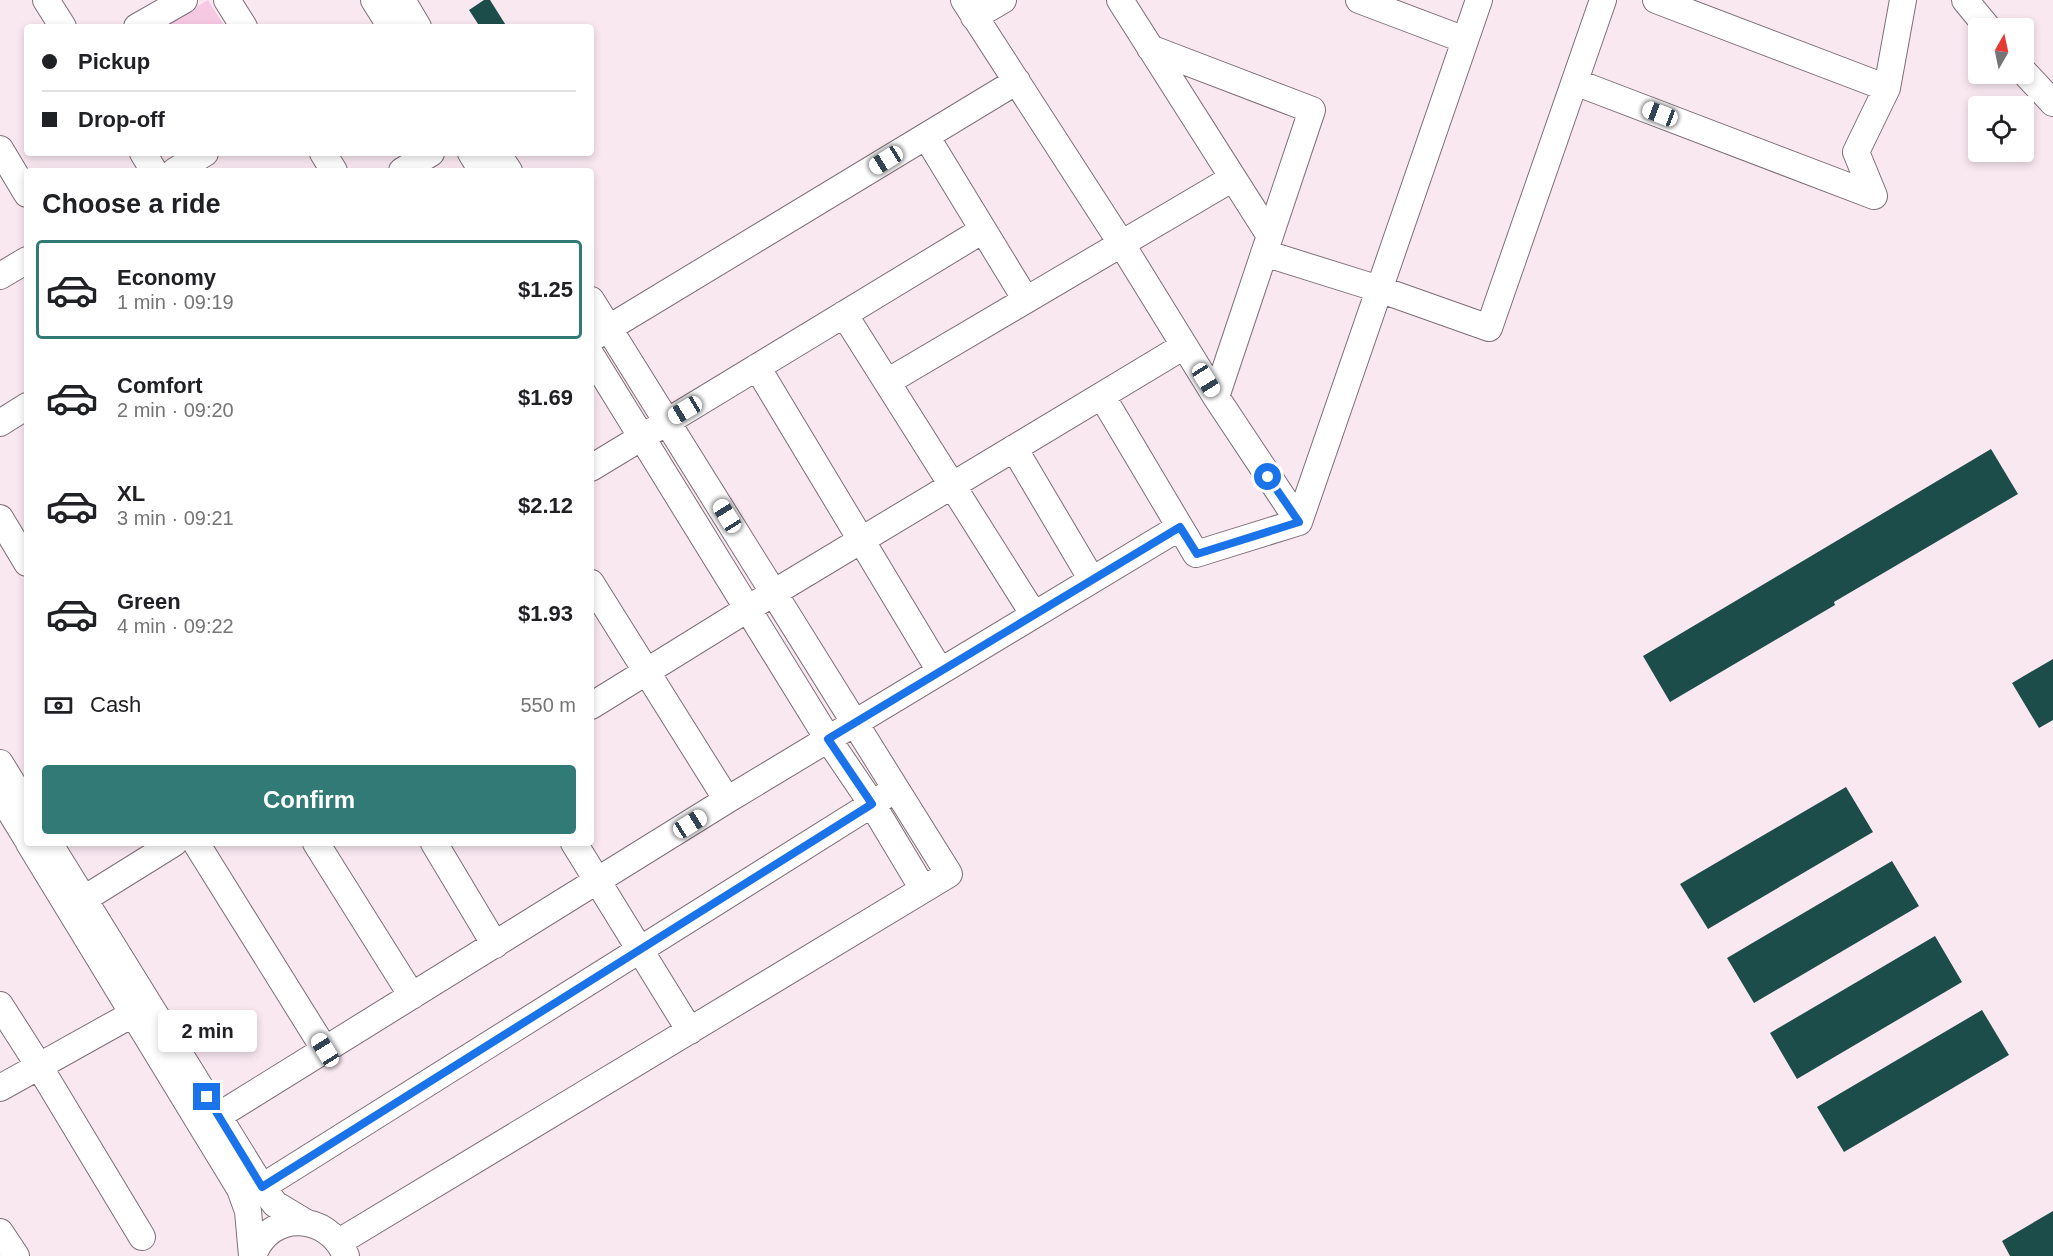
<!DOCTYPE html>
<html lang="en">
<head>
<meta charset="utf-8">
<style>
	:root { --surface:#fff; --page:#f6f6f6; --text:#202124; --muted:#757577; --line:#e0e0e0; --accent:#327a75 }
	body { margin:0; font-family:Helvetica,sans-serif; background:var(--page); color:var(--text); height:100vh; display:flex; flex-direction:column; font-size:22px; white-space:nowrap }
	* { box-sizing:border-box; margin:0 }
	p { font-size:20px; color:var(--muted) }
	.icon { flex:none; width:33px; height:33px; fill:none; stroke:currentColor; stroke-width:2; stroke-linecap:round; stroke-linejoin:round }
	.map { position:relative; flex:1; overflow:hidden }
	.sheet { position:absolute; left:24px; top:168px; width:570px; height:678px; display:flex; flex-direction:column; background:var(--surface); border-radius:6px; box-shadow:0 3px 9px #0003 }
	.sheet>* { flex:none }
	.guide { position:absolute; left:24px; top:24px; width:570px; height:132px; border-radius:6px; box-shadow:0 3px 9px #0003; display:grid; align-content:center; height:132px; padding:0 18px; background:var(--surface) }
	.needle { width:39px; rotate:9deg }
	.tools { position:absolute; left:1968px; top:18px; display:grid; gap:12px }
	.tools a { display:grid; place-items:center; width:66px; height:66px; border-radius:6px; background:var(--surface); box-shadow:0 3px 9px #0003; font-size:30px }
	.end { position:absolute; width:27px; height:27px; margin:-14px; border:8px solid #1a73e8; background:#fff; box-shadow:0 0 0 3px #fff }
	.from { border-radius:50% }
	.bubble { position:absolute; height:42px; border-radius:6px; background:var(--surface); box-shadow:0 3px 9px #0003; font-size:20px; font-weight:700; line-height:42px; text-align:center }
	.car { position:absolute; width:18px; height:36px; margin:-18px -9px; border-radius:8px; box-shadow:0 0 4px 2px #0007; background:linear-gradient(#fff 24%,#345 0 40%,#fff 0 76%,#345 0 86%,#fff 0) }
	.guide b { display:flex; align-items:center; gap:21px; height:57px; font-size:22px }
	.guide b+b { border-top:2px solid var(--line) }
	.guide i { width:15px; height:15px; background:var(--text) }
	ul { padding:0; list-style:none }
	li { display:flex; align-items:center; gap:18px; height:99px; margin:0 12px 9px; padding:0 6px; border:3px solid transparent; border-radius:6px }
	li div { flex:1 }
	li b { display:block; font-size:22px }
	li em { font-style:normal; font-weight:700 }
	li.active { border-color:var(--accent) }
	li>.icon { width:54px; height:54px; stroke-width:1.5 }
	h2 { padding:0 18px; font-size:27px; line-height:72px }
	.pay { display:flex; align-items:center; gap:15px; height:66px; padding:0 18px; font-size:22px }
	.pay p { margin-inline-start:auto }
	.action { display:flex; gap:12px; margin-top:auto; padding:12px 18px }
	.action a { flex:1; height:69px; border-radius:6px; background:var(--accent); color:#fff; font-size:24px; font-weight:700; line-height:69px; text-align:center }
	.map>svg:first-child { display:block }
	.green { fill:#f6c9e2 }
	.building { fill:#1d4d4a }
	.lines { fill:none; stroke-linecap:round; stroke-linejoin:round }
	.minor-casing { stroke:#7e6e77; stroke-width:28 }
	.minor { stroke:#fff; stroke-width:26 }
	.route { stroke:#1a73e8; stroke-width:8 }
</style>
</head>
<body>
<div class="map">
<svg width="2053" height="1256" viewBox="0 0 2053 1256">
	<rect width="100%" height="100%" fill="#fae8f1"/>
	<path class="green" d="M208 0 225 27H162Z"/>
	<path class="building" d="M484 0H490L507 27H480L469 10Z
		M1991 449 2018 494 1834 602 1835 605 1670 702 1643 656Z
		M2053 659V720L2039 728 2012 683Z
		M1846 787 1873 832 1708 929 1680 884Z
		M1892 861 1919 906 1754 1003 1727 958Z
		M1935 936 1962 982 1797 1079 1770 1033Z
		M1982 1010 2009 1055 1844 1152 1817 1107Z
		M2053 1211V1256H2010L2002 1241Z"/>
	<g class="lines">
		<g class="minor-casing">
			<path id="minor" d="M46 0 63 27
				M227 0 244 27
				M374 0 391 27
				M402 0 418 27
				M964 0 1121 243 1216 397 1299 522
				M1120 0 1270 236
				M1359 0 1465 40
				M1656 0 1887 88
				M1965 0 1988 28
				M974 17 1003 0
				M137 27 184 0
				M1150 48 1312 110 1216 397
				M2024 72 2053 103
				M1575 82 1874 196
				M926 136 1026 300
				M0 149 27 194
				M143 153 154 171
				M323 153 334 171
				M471 153 482 171
				M497 153 509 171
				M175 171 205 153
				M402 171 431 153
				M1874 196 1856 152 1887 88 1903 0
				M1264 253 1379 289 1489 328 1603 0
				M0 276 27 260
				M844 314 1034 615
				M594 337 1017 81
				M591 355 828 739 872 804 923 889
				M757 367 940 671
				M887 382 1233 178
				M1102 396 1196 554 1299 522
				M0 423 27 406
				M1014 448 1092 580
				M591 468 983 230
				M0 518 27 563
				M1299 522 1479 0
				M591 583 727 800
				M591 706 775 592 1184 346
				M0 763 27 807
				M0 795 27 839
				M29 843 240 1189 248 1211 252 1256
				M196 843 325 1050
				M316 843 412 996
				M434 843 495 945
				M574 843 690 1031
				M54 851 262 1187 275 1204 305 1222
				M84 899 174 843
				M0 1005 39 1066 142 1237
				M0 1088 147 1006
				M218 1116 727 800 1180 527
				M262 1187 896 789
				M0 1232 16 1256
				M339 1242 949 874 591 300
				M253 1256C269 1210 328 1212 346 1256"/>
		</g>
		<use href="#minor" class="minor"/>
	</g>
	<g class="lines">
		<path class="route" d="M207 1097 262 1187 872 804 828 739 1180 527 1197 554 1299 522 1268 477"/>
	</g>
</svg>
<div class="tools">
<a><svg class="needle" viewBox="-14 -14 28 28"><path d="M0-13l5 13h-10z" fill="#e53935"/><path d="M0 13l5-13h-10z" fill="#757577"/></svg></a>
<a><svg class="icon" aria-label="locate" viewBox="0 0 24 24"><circle cx="12" cy="12" r="6"/><path d="M12 2v4M12 18v4M2 12h4M18 12h4"/></svg></a>
</div>
<i class="end from" style="left:1268px;top:477px"></i>
<i class="end" style="left:207px;top:1097px"></i>
<div class="bubble" style="left:158px;top:1010px;width:99px">2 min</div>
<i class="car" style="left:1660px;top:114px;rotate:291deg"></i>
<i class="car" style="left:886px;top:160px;rotate:238deg"></i>
<i class="car" style="left:1206px;top:380px;rotate:148deg"></i>
<i class="car" style="left:685px;top:410px;rotate:239deg"></i>
<i class="car" style="left:727px;top:516px;rotate:328deg"></i>
<i class="car" style="left:690px;top:824px;rotate:58deg"></i>
<i class="car" style="left:325px;top:1050px;rotate:328deg"></i>
<div class="guide">
<b><i class="from"></i>Pickup</b>
<b><i></i>Drop-off</b>
</div>
<section class="sheet">
<h2>Choose a ride</h2>
<ul>
<li class="active"><svg class="icon" aria-label="car" viewBox="0 0 24 24"><path d="M5 17H2v-5l4-1 3-4h7l3 4 3 1v5h-3M9 17h6M6 11h13"/><circle cx="7" cy="17" r="2"/><circle cx="17" cy="17" r="2"/></svg><div><b>Economy</b><p>1 min · 09:19</p></div><em>$1.25</em></li>
<li><svg class="icon" aria-label="car" viewBox="0 0 24 24"><path d="M5 17H2v-5l4-1 3-4h7l3 4 3 1v5h-3M9 17h6M6 11h13"/><circle cx="7" cy="17" r="2"/><circle cx="17" cy="17" r="2"/></svg><div><b>Comfort</b><p>2 min · 09:20</p></div><em>$1.69</em></li>
<li><svg class="icon" aria-label="car" viewBox="0 0 24 24"><path d="M5 17H2v-5l4-1 3-4h7l3 4 3 1v5h-3M9 17h6M6 11h13"/><circle cx="7" cy="17" r="2"/><circle cx="17" cy="17" r="2"/></svg><div><b>XL</b><p>3 min · 09:21</p></div><em>$2.12</em></li>
<li><svg class="icon" aria-label="car" viewBox="0 0 24 24"><path d="M5 17H2v-5l4-1 3-4h7l3 4 3 1v5h-3M9 17h6M6 11h13"/><circle cx="7" cy="17" r="2"/><circle cx="17" cy="17" r="2"/></svg><div><b>Green</b><p>4 min · 09:22</p></div><em>$1.93</em></li>
</ul>
<div class="pay"><svg class="icon" aria-label="cash" viewBox="0 0 24 24"><path d="M3 7h18v10H3z"/><circle cx="12" cy="12" r="2"/></svg>Cash<p>550 m</p></div>
<div class="action"><a>Confirm</a></div>
</section>
</div>
</body>
</html>
